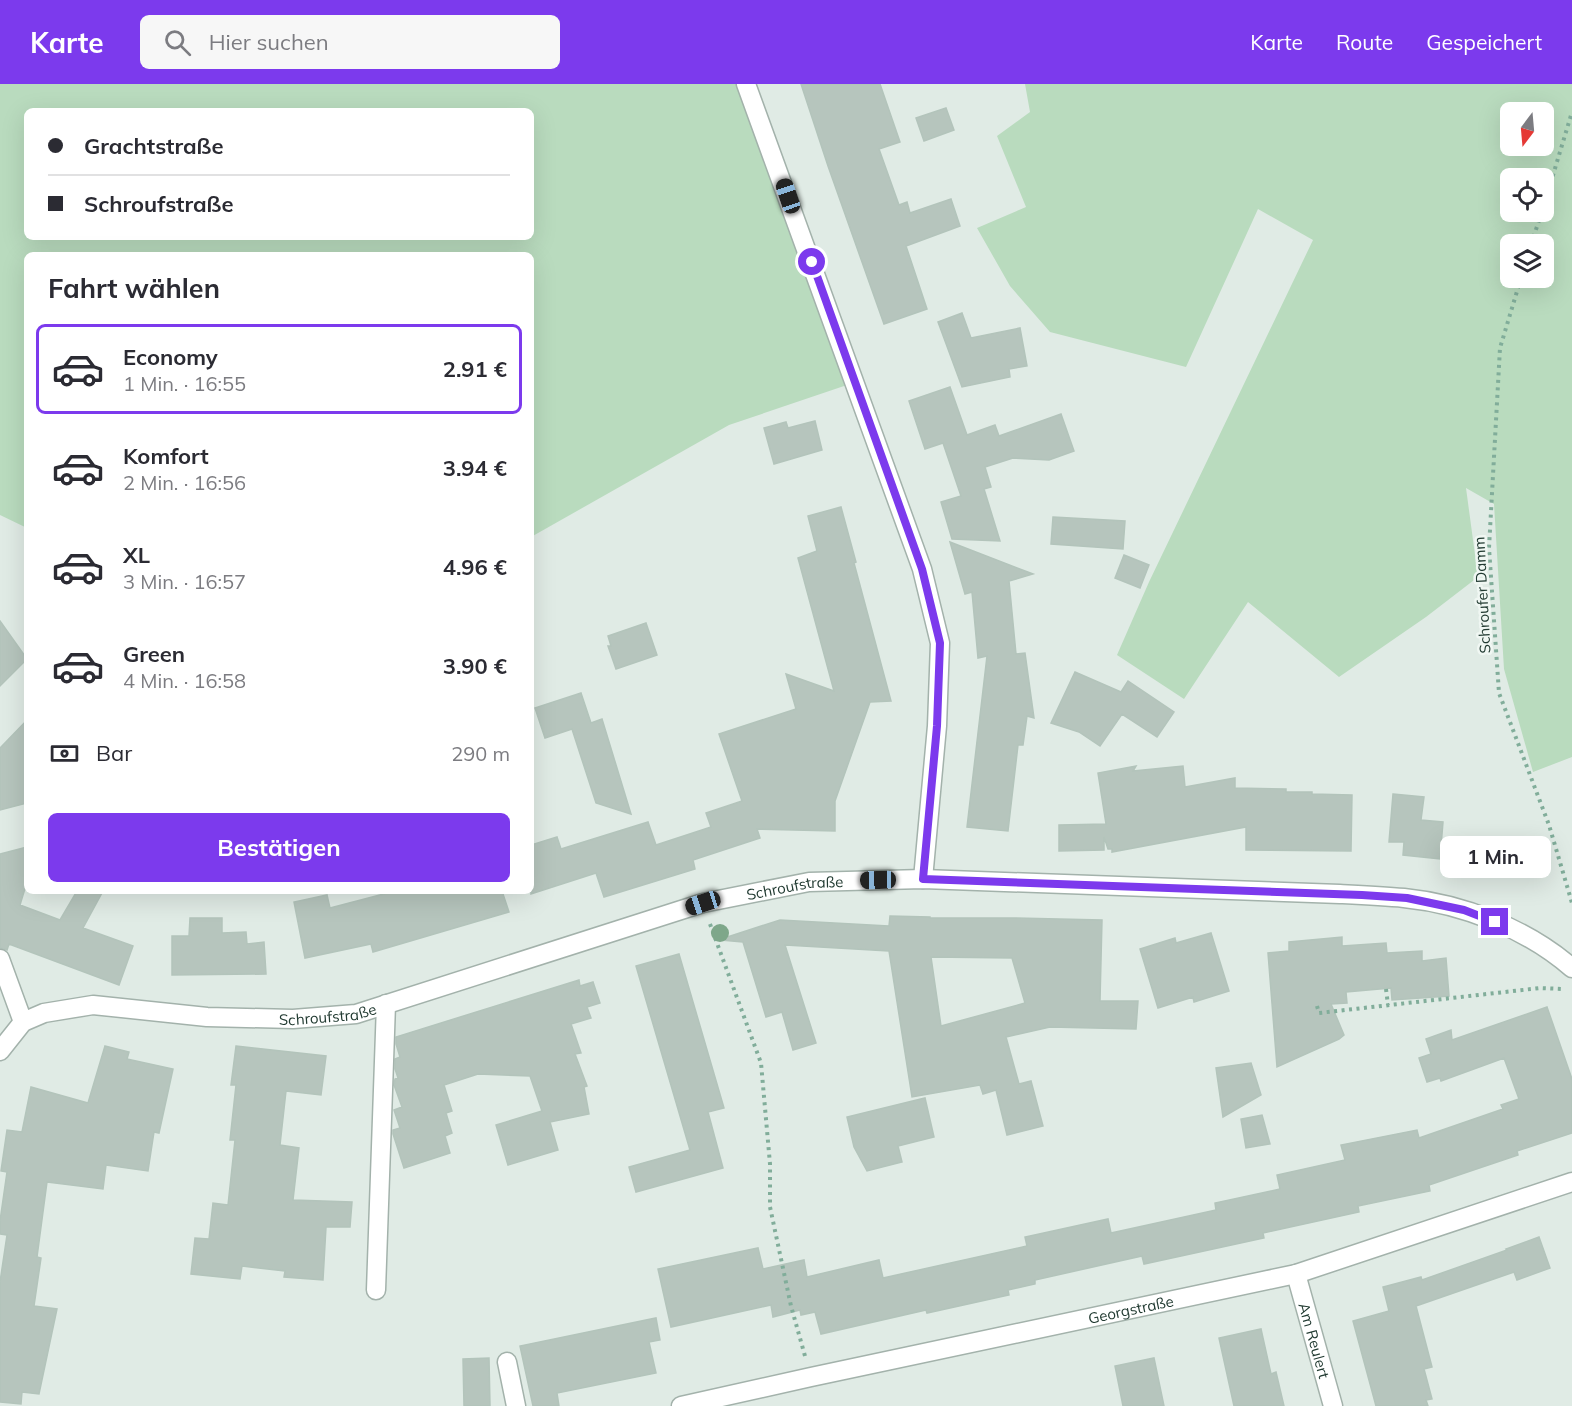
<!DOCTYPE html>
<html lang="de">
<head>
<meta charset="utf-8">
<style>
	:root { --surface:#fff; --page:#f7f7f7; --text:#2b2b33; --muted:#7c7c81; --line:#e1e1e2; --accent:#7c3aed }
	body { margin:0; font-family:Mulish,sans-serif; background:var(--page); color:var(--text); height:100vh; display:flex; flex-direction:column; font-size:22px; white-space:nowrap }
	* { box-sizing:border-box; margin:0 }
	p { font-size:20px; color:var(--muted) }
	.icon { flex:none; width:33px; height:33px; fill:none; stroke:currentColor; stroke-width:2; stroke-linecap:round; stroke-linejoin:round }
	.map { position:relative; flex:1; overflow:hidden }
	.details { position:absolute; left:24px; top:168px; width:510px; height:642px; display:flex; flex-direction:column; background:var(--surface); border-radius:9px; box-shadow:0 6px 24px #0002 }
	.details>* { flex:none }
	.guide { position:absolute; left:24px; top:24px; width:510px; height:132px; border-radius:9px; box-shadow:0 6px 24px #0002; display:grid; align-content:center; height:132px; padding:0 24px; background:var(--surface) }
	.needle { width:39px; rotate:196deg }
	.controls { position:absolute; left:1500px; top:18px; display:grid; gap:12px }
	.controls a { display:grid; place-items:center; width:54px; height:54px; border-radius:9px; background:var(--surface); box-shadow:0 6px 24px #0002; font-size:30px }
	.end { position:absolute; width:27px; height:27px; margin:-14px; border:8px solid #7c3aed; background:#fff; box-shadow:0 0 0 3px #fff }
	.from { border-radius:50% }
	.bubble { position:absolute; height:42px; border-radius:9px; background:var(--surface); box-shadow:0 6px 24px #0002; font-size:20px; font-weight:700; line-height:42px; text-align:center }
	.car { position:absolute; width:18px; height:36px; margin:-18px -9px; border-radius:8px; box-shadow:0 0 4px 2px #0007; background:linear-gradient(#222 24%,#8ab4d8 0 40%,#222 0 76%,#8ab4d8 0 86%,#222 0) }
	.guide b { display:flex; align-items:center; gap:21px; height:57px; font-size:22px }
	.guide b+b { border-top:2px solid var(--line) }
	.guide i { width:15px; height:15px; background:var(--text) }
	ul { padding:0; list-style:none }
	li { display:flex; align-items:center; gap:18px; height:90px; margin:0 12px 9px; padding:0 12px; border:3px solid transparent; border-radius:9px }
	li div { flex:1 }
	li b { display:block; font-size:22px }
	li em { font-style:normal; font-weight:700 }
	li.current { border-color:var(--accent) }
	li>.icon { width:54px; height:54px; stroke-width:1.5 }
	h2 { padding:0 24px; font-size:27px; line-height:72px }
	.pay { display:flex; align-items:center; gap:15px; height:66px; padding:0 24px; font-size:22px }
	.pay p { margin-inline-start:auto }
	.cta { display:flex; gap:12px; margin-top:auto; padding:12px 24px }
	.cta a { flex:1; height:69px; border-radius:9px; background:var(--accent); color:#fff; font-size:24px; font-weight:700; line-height:69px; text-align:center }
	header { display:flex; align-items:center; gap:36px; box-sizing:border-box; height:84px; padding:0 30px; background:var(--accent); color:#fff }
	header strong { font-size:28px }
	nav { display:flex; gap:33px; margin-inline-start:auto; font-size:21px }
	.search { width:420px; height:54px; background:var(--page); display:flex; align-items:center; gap:15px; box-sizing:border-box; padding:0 21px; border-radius:9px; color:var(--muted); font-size:22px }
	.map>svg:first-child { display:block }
	.green { fill:#b9dbbe; fill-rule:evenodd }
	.building { fill:#b6c5bd; stroke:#b3c4bb; stroke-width:1.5; fill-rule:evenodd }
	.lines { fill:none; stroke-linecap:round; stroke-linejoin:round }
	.minor-casing { stroke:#a3b2ab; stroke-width:21 }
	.path { stroke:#81ad9a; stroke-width:4; stroke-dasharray:3 4.5; stroke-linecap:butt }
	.minor { stroke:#fff; stroke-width:18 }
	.tree { fill:#7ea78a }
	.route { stroke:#7c3aed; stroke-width:8 }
	.labels { text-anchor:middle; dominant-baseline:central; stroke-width:5; stroke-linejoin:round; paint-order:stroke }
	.street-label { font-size:15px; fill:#213a31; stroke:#f0f7f3 }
</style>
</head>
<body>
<header>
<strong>Karte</strong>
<div class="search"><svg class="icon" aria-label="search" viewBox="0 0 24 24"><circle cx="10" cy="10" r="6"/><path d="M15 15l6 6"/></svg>Hier suchen</div>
<nav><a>Karte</a><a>Route</a><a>Gespeichert</a></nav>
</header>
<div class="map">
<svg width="1572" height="1322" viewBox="0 0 1572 1322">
	<rect width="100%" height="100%" fill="#e0ebe5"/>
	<path class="green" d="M0 0H739L847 301 729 341 531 453V171H27V444L0 431ZM27 27H531V153H27Z
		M1025 0H1572V673L1533 688 1504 585 1494 420 1466 404 1478 493 1426 533 1339 593 1248 518 1184 615 1117 571 1149 498 1313 156 1258 125 1186 283 1050 248 1010 202 977 144 1026 123 997 52 1030 28ZM1544 28V62H1510V28ZM1510 94H1544V128H1510ZM1544 160V194H1510V160Z"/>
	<path class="building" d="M801 0H880L900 58 879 65 899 121 907 118 910 129 951 115 960 142 906 162 927 225 884 240 828 82Z
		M946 24 954 46 924 57 916 34Z
		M962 229 971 254 1020 244 1027 282 1009 285 1010 293 962 303 938 238Z
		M950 303 967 351 995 341 999 352 1061 330 1074 367 1049 376 1013 374 985 383 991 403 984 405 1000 457 952 455 941 418 961 412 943 359 925 365 909 317Z
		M815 337 822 366 774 380 764 344 786 338 788 344Z
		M841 423 856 478 854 479 891 617 870 618 835 717V747L757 745 760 754 693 776 695 785 604 813 596 789 531 810V761L557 753 561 765 648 738 656 761 711 743 706 729 742 717 719 650 796 625 786 590 834 607 798 474 817 467 808 432Z
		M1053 433 1125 437 1123 465 1051 460Z
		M950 458 1033 490 1009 497 1016 570 1025 569 1034 634 1027 632 1023 661H1018L1008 747 967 743 987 572 978 574 972 508 965 510Z
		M1124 471 1149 481 1140 504 1115 494Z
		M0 537 27 575 0 602Z
		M646 539 657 571 616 585 608 562H611L608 552Z
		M1075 588 1121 608 1128 597 1174 628 1157 653 1122 630 1100 662 1079 648 1051 639Z
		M581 609 591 639 602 635 631 730 596 719 572 645 545 654 535 624Z
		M27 636V719L0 726V664Z
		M1136 682 1133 687 1183 682 1185 703 1235 694V704L1286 705V708H1312V710L1352 711 1351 767 1246 766V743L1112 768V765H1108L1104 753V766L1059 767V741L1106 740 1098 689Z
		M1393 710 1424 713 1421 736 1443 738 1440 775 1403 771 1404 758H1389Z
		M27 763V798L20 821 60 836 77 807H103L83 844 133 862 119 901 9 860 7 866 0 864V770Z
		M395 807H502L509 828 373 868 371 860 305 874 294 818 327 811 330 824Z
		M890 832 930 833V834H1013L1102 836 1100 917H1138L1136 945 1050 943 1006 953 1019 1000 1031 997 1043 1042 1007 1051 996 1006 983 1010 980 1001 912 1013 889 867 785 861 816 959 793 966 782 928 766 933 743 858 721 856V855L780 836 889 842ZM931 873 1012 874 1025 919 941 942Z
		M190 834H222V849L246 848 247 860 264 858 266 890 172 891V852H189Z
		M1211 849 1229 907 1194 918 1193 913 1158 924 1140 865 1175 854 1176 859Z
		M1342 853V862L1386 859 1387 869 1422 867V877L1446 874 1449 912 1392 916 1391 904 1346 908 1347 919 1331 920 1344 951 1339 955 1277 983 1268 869 1289 867V858Z
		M679 870 724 1024 708 1028 723 1084 636 1108 629 1083 690 1066 636 882Z
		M579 896 580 902 593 898 600 919 587 923 591 934 571 940 581 969 575 970 587 1002 584 1003 589 1030 550 1038 558 1066 508 1081 496 1041 542 1027 530 992 478 990 444 1001 452 1027 446 1029 452 1049 445 1052 450 1069 404 1084 393 1050V1046L400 1044 394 1026 402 1023 394 1001 395 995 398 994 395 985V975L400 973 396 960V953Z
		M1547 923 1572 995V1049L1517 1067 1518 1071 1429 1101 1430 1107 1358 1122 1359 1128 1263 1149 1264 1154 1144 1180 1142 1172 1035 1196V1200L1008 1206 1009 1211 927 1229 926 1226 821 1250 815 1228 801 1231 800 1226 773 1233 771 1221 671 1243 658 1185 758 1164 763 1185 804 1176 807 1193 879 1176 883 1194 1027 1162 1025 1153 1108 1135 1111 1149 1216 1126 1215 1119 1280 1105 1277 1091 1345 1076 1341 1061 1417 1046 1419 1054 1503 1025 1501 1021 1519 1015 1504 974 1441 997 1440 994 1427 998 1419 974 1431 970 1426 955 1451 946 1452 956Z
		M105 962 129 968 127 975 173 985 159 1049 154 1048 148 1087 106 1081 103 1105 47 1098 37 1173 41 1174 34 1222 57 1225 39 1310 22 1308 21 1320 0 1318V1198L7 1151 0 1150V1137L7 1088 1 1087 7 1046 22 1048 31 1003 88 1019Z
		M236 962 326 972 321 1011 286 1007 280 1061 299 1064 293 1116 352 1118 350 1143H326L323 1196 284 1193 285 1187 242 1182 240 1195 191 1190 195 1154 209 1155 213 1119 228 1121 235 1056H230L236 1001H231Z
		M1251 979 1261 1011 1223 1033 1216 984Z
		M925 1014 934 1053 898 1062 902 1078 867 1087 854 1063 847 1033Z
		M1262 1031 1270 1060 1246 1064 1241 1035Z
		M1539 1153 1550 1184 1517 1196 1514 1188 1416 1222 1432 1283 1424 1285 1432 1315 1426 1316 1428 1322H1376L1353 1237 1389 1227 1383 1203 1421 1193 1422 1196 1507 1166 1506 1165Z
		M656 1234 660 1256 649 1258 656 1289 557 1309 559 1322H533L520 1262Z
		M1261 1245 1271 1290 1276 1288 1284 1322H1234L1219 1254Z
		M489 1274 490 1322H464L463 1275Z
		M1154 1274 1164 1322H1123L1115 1282Z"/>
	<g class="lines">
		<g class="minor-casing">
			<g id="minor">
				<path d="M746 0 922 485 940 559 937 642 923 795"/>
				<path d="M0 875 23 938"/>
				<path id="s1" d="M0 967 23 938 44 929 93 921 207 933 293 935 356 930 703 819 809 798 923 795 1340 810C1361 811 1383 812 1404 814 1464 820 1527 845 1572 884"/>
				<path id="s2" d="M1296 1190 1333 1322"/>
				<path d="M376 1206 386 920"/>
				<path d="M507 1278 516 1322"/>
				<path id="s3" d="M681 1322 811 1293 1296 1190 1572 1098"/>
			</g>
		</g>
		<path class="path" d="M1544 121 1572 28
			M1531 160 1542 128
			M1521 194 1500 264 1489 464 1499 609 1549 741 1572 819
			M710 840 761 979 770 1080V1123L791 1222 805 1272
			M1386 905 1388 921
			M1317 922 1319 929 1540 904 1562 905"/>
		<use href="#minor" class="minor"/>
	</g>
	<circle class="tree" cx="720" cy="849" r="9"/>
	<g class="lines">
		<path class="route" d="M812 178 922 485 940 559 937 642 923 795 1362 811 1407 814 1464 826 1495 838"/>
	</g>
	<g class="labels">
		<g class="street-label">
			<text transform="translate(1482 511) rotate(-93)">Schroufer Damm</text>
			<text stroke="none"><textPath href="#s1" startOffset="831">Schroufstraße</textPath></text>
			<text stroke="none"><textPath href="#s1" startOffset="345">Schroufstraße</textPath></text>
			<text stroke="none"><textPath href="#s3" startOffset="460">Georgstraße</textPath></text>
			<text stroke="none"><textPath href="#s2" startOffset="69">Am Reulert</textPath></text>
		</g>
	</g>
</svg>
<div class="controls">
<a><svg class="needle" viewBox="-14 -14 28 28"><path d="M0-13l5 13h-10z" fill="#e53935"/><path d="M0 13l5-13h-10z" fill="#7c7c81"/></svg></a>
<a><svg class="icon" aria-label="locate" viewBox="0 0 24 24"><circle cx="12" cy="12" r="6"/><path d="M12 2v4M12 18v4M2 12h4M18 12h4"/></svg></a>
<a><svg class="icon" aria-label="layers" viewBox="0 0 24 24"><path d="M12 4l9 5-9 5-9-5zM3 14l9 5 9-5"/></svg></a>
</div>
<i class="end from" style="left:812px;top:178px"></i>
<i class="end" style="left:1495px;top:838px"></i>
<div class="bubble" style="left:1440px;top:752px;width:111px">1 Min.</div>
<i class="car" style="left:788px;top:112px;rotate:341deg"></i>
<i class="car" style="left:878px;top:796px;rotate:269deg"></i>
<i class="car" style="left:703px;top:819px;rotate:252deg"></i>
<div class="guide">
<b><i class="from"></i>Grachtstraße</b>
<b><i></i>Schroufstraße</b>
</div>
<section class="details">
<h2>Fahrt wählen</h2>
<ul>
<li class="current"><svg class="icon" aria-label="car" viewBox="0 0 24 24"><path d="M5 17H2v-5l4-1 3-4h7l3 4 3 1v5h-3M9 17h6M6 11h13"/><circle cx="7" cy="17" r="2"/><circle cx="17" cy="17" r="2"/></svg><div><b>Economy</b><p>1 Min. · 16:55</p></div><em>2.91 €</em></li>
<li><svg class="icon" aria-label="car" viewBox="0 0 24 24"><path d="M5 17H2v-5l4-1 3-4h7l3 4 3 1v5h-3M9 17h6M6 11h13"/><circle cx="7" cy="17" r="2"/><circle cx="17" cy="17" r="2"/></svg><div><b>Komfort</b><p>2 Min. · 16:56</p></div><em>3.94 €</em></li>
<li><svg class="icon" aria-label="car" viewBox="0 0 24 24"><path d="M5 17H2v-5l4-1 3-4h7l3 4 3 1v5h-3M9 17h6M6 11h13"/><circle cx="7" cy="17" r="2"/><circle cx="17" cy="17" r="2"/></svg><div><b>XL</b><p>3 Min. · 16:57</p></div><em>4.96 €</em></li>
<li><svg class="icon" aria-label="car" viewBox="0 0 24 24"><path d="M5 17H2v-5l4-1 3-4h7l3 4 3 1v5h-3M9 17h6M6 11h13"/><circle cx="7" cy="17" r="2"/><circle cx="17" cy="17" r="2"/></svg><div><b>Green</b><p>4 Min. · 16:58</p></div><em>3.90 €</em></li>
</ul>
<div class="pay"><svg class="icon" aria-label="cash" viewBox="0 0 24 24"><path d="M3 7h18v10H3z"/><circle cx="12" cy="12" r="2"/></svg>Bar<p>290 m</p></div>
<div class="cta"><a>Bestätigen</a></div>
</section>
</div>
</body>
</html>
